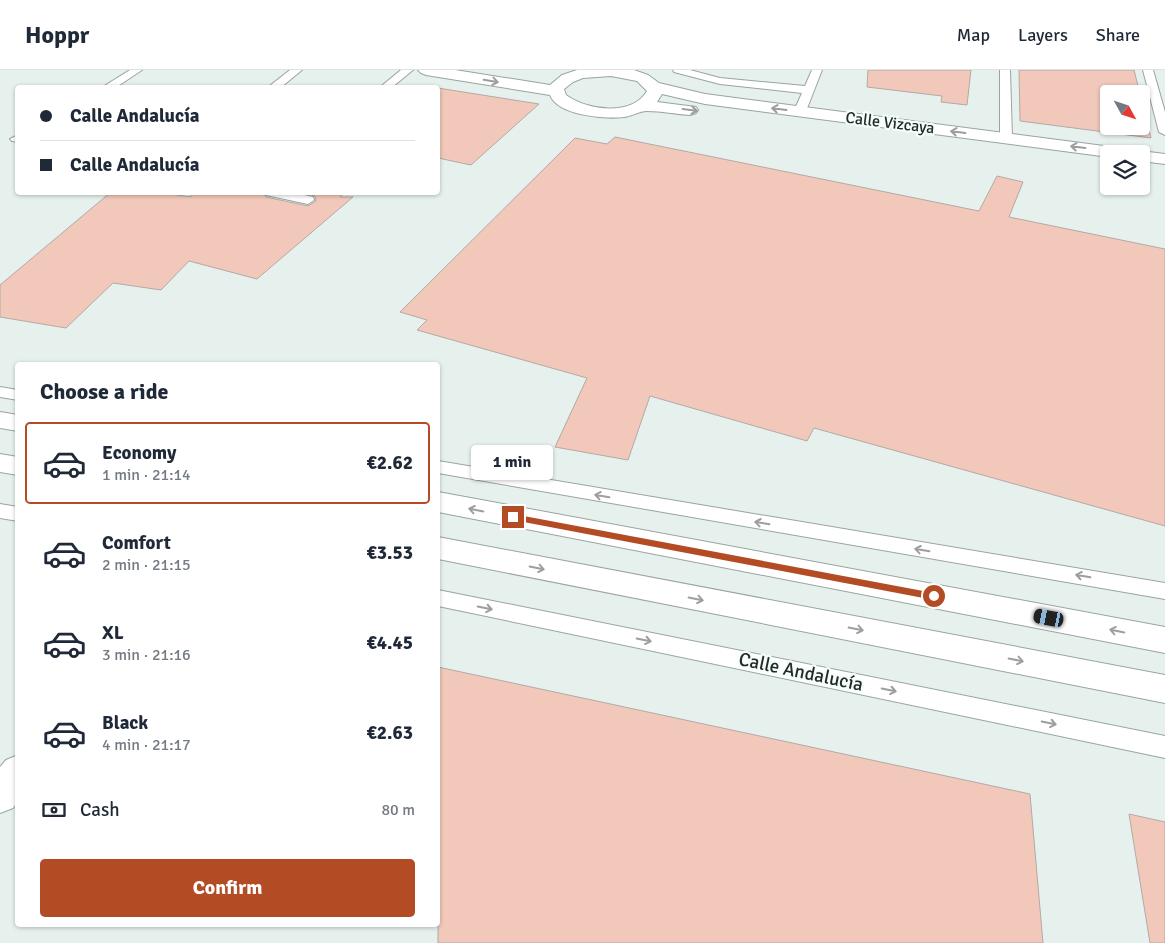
<!DOCTYPE html>
<html lang="en">
<head>
<meta charset="utf-8">
<style>
	:root { --surface:#fff; --page:#f2f2f3; --text:#1f2937; --muted:#747a83; --line:#e0e1e3; --accent:#b34c25 }
	body { margin:0; font-family:Signika,sans-serif; background:var(--page); color:var(--text); height:100vh; display:flex; flex-direction:column; font-size:19px; white-space:nowrap }
	* { box-sizing:border-box; margin:0 }
	p { font-size:16px; color:var(--muted) }
	.icon { flex:none; width:28px; height:28px; fill:none; stroke:currentColor; stroke-width:2; stroke-linecap:round; stroke-linejoin:round }
	.map { position:relative; flex:1; overflow:hidden }
	.side { position:absolute; left:15px; top:292px; width:425px; height:565px; display:flex; flex-direction:column; background:var(--surface); border-radius:5px; box-shadow:0 1px 4px #0004 }
	.side>* { flex:none }
	.guide { position:absolute; left:15px; top:15px; width:425px; height:110px; border-radius:5px; box-shadow:0 1px 4px #0004; display:grid; align-content:center; height:110px; padding:0 25px; background:var(--surface) }
	.needle { width:32px; rotate:130deg }
	.controls { position:absolute; left:1100px; top:15px; display:grid; gap:10px }
	.controls a { display:grid; place-items:center; width:50px; height:50px; border-radius:5px; background:var(--surface); box-shadow:0 1px 4px #0004; font-size:25px }
	.end { position:absolute; width:22px; height:22px; margin:-11px; border:6px solid #b34c25; background:#fff; box-shadow:0 0 0 2px #fff }
	.from { border-radius:50% }
	.bubble { position:absolute; height:35px; border-radius:5px; background:var(--surface); box-shadow:0 1px 4px #0004; font-size:16px; font-weight:700; line-height:35px; text-align:center }
	.car { position:absolute; width:15px; height:30px; margin:-15px -8px; border-radius:6px; box-shadow:0 0 4px 1px #0007; background:linear-gradient(#222 24%,#8ab4d8 0 40%,#222 0 76%,#8ab4d8 0 86%,#222 0) }
	.guide b { display:flex; align-items:center; gap:18px; height:48px; font-size:19px }
	.guide b+b { border-top:1px solid var(--line) }
	.guide i { width:12px; height:12px; background:var(--text) }
	ul { padding:0; list-style:none }
	li { display:flex; align-items:center; gap:15px; height:82px; margin:0 10px 8px; padding:0 15px; border:2px solid transparent; border-radius:5px }
	li div { flex:1 }
	li b { display:block; font-size:19px }
	li em { font-style:normal; font-weight:700 }
	li.selected { border-color:var(--accent) }
	li>.icon { width:45px; height:45px; stroke-width:1.5 }
	h2 { padding:0 25px; font-size:22px; line-height:60px }
	.pay { display:flex; align-items:center; gap:12px; height:55px; padding:0 25px; font-size:19px }
	.pay p { margin-inline-start:auto }
	.button { display:flex; gap:10px; margin-top:auto; padding:10px 25px }
	.button a { flex:1; height:58px; border-radius:5px; background:var(--accent); color:#fff; font-size:20px; font-weight:700; line-height:58px; text-align:center }
	header { display:flex; align-items:center; gap:30px; box-sizing:border-box; height:70px; padding:0 25px; background:var(--surface); border-bottom:1px solid var(--line) }
	header strong { font-size:24px }
	nav { display:flex; gap:28px; margin-inline-start:auto; font-size:18px }
	.map>svg:first-child { display:block }
	.building { fill:#f1c8ba; stroke:#b3a9a6 }
	.lines { fill:none; stroke-linecap:round; stroke-linejoin:round }
	.service-casing { stroke:#99a4a1; stroke-width:2 }
	.minor-casing { stroke:#99a4a1; stroke-width:2 }
	.secondary-casing { stroke:#99a4a1; stroke-width:2 }
	.service { fill:#fff; fill-rule:evenodd }
	.minor { fill:#fff; fill-rule:evenodd }
	.secondary { fill:#fff; fill-rule:evenodd }
	.oneway { stroke:#9d9f9e }
	.route { fill:#b34c25 }
	.labels { text-anchor:middle; dominant-baseline:central; stroke-width:4.5; stroke-linejoin:round; paint-order:stroke }
	.far-street-label { font-size:16px; fill:#252928; stroke:#f3fefb }
	.street-label { font-size:19px; fill:#252928; stroke:#f3fefb }
</style>
</head>
<body>
<header>
<strong>Hoppr</strong>
<nav><a>Map</a><a>Layers</a><a>Share</a></nav>
</header>
<div class="map">
<svg width="1165" height="873" viewBox="0 0 1165 873">
	<rect width="100%" height="100%" fill="#e6f1ee"/>
	<path class="building" d="M868 0H971L967 35 941 32 942 26 867 17Z
		M1019 0H1134L1140 24H1109V56H1141V29L1151 68 1020 51Z
		M438 18 539 34 471 95 438 88Z
		M615 67 979 141 997 106 1023 112 1009 147 1165 179V456L814 358 807 371 650 326 628 390 555 377 587 308 417 260 427 250 400 242 575 68 607 74Z
		M111 122H156L191 127V122H262L266 127 308 136 316 131 315 126 302 122H346L340 127H353L257 209 189 191 161 220 113 213 66 258 0 247V215Z
		M438 597 1030 724 1043 873H438Z
		M1129 744 1165 752V873H1150Z"/>
	<g class="lines">
		<g class="service-casing">
			<path id="service" d="M130 0H142L115 18H101Z
				M290 0H302L280 18H267Z
				M401 0H413L391 18H379Z
				M673 0H690L720 8 805 16 812 0H822L806 41 800 44 794 41 802 23 720 14 674 2Z
				M1000 0H1010L1012 68 1006 72 1000 68Z
				M1143 0H1153L1165 42V65L1159 62Z
				M18 65V72L12 71 10 69Z
				M264 122H291L313 127 314 130 308 134 266 125Z
				M0 317 18 320V330L0 327Z
				M438 391 1165 513V529L438 403Z
				M0 434 18 437V451L0 448Z
				M438 520 1165 666V688L438 536Z"/>
		</g>
		<g class="minor-casing">
			<path id="minor" d="M418 0H455L550 15 562 5 577 0H634L648 5 659 13 705 24 1127 79 1135 82 1141 81 1165 84V94L1141 91V84H1109V87L705 34 662 24 657 32 696 37 698 40 696 43 690 45C676 44 661 41 647 41 639 41 632 46 624 47 605 49 558 46 550 25L426 5 421 3ZM611 6 637 11 647 21C632 47 586 40 566 25L564 19 573 12 583 8Z
				M18 685V731L13 738 0 743V697L6 690Z"/>
		</g>
		<g class="secondary-casing">
			<path id="secondary" d="M0 342 18 345V361L0 358Z
				M0 384 18 387V405L0 402Z
				M438 422 1165 557V583L438 442Z
				M438 467 1165 605V633L438 489Z"/>
		</g>
		<use href="#service" class="service"/>
		<use href="#minor" class="minor"/>
		<use href="#secondary" class="secondary"/>
	</g>
	<defs><path id="oneway-shaft" d="M-6 0H5M1.5-3L5.5 0L1.5 3" fill="none" stroke-width="1.6" stroke-linecap="round" stroke-linejoin="round" transform="scale(1.25)"/></defs>
	<g class="oneway">
		<use href="#oneway-shaft" transform="translate(491 11) rotate(9)"/>
		<use href="#oneway-shaft" transform="translate(779 39) rotate(-173)"/>
		<use href="#oneway-shaft" transform="translate(690 40) rotate(7)"/>
		<use href="#oneway-shaft" transform="translate(958 62) rotate(-173)"/>
		<use href="#oneway-shaft" transform="translate(1078 77) rotate(-173)"/>
		<use href="#oneway-shaft" transform="translate(602 426) rotate(-170)"/>
		<use href="#oneway-shaft" transform="translate(476 440) rotate(-169)"/>
		<use href="#oneway-shaft" transform="translate(762 453) rotate(-171)"/>
		<use href="#oneway-shaft" transform="translate(922 480) rotate(-171)"/>
		<use href="#oneway-shaft" transform="translate(537 498) rotate(11)"/>
		<use href="#oneway-shaft" transform="translate(1083 506) rotate(-170)"/>
		<use href="#oneway-shaft" transform="translate(696 529) rotate(11)"/>
		<use href="#oneway-shaft" transform="translate(485 538) rotate(12)"/>
		<use href="#oneway-shaft" transform="translate(856 559) rotate(11)"/>
		<use href="#oneway-shaft" transform="translate(1117 561) rotate(-169)"/>
		<use href="#oneway-shaft" transform="translate(644 570) rotate(12)"/>
		<use href="#oneway-shaft" transform="translate(1016 590) rotate(11)"/>
		<use href="#oneway-shaft" transform="translate(889 620) rotate(12)"/>
		<use href="#oneway-shaft" transform="translate(1049 653) rotate(12)"/>
	</g>
	<path class="route" d="M513 444 934 523 938 526 934 530 513 450 509 447Z"/>
	<g class="labels">
		<g class="far-street-label">
			<text transform="translate(890 53) rotate(7)">Calle Vizcaya</text>
		</g>
		<g class="street-label">
			<text transform="translate(801 602) rotate(12)">Calle Andalucía</text>
		</g>
	</g>
</svg>
<div class="controls">
<a><svg class="needle" viewBox="-14 -14 28 28"><path d="M0-13l5 13h-10z" fill="#e53935"/><path d="M0 13l5-13h-10z" fill="#747a83"/></svg></a>
<a><svg class="icon" aria-label="layers" viewBox="0 0 24 24"><path d="M12 4l9 5-9 5-9-5zM3 14l9 5 9-5"/></svg></a>
</div>
<i class="end from" style="left:934px;top:526px"></i>
<i class="end" style="left:513px;top:447px"></i>
<div class="bubble" style="left:471px;top:375px;width:82px">1 min</div>
<i class="car" style="left:1049px;top:548px;rotate:281deg"></i>
<div class="guide">
<b><i class="from"></i>Calle Andalucía</b>
<b><i></i>Calle Andalucía</b>
</div>
<section class="side">
<h2>Choose a ride</h2>
<ul>
<li class="selected"><svg class="icon" aria-label="car" viewBox="0 0 24 24"><path d="M5 17H2v-5l4-1 3-4h7l3 4 3 1v5h-3M9 17h6M6 11h13"/><circle cx="7" cy="17" r="2"/><circle cx="17" cy="17" r="2"/></svg><div><b>Economy</b><p>1 min · 21:14</p></div><em>€2.62</em></li>
<li><svg class="icon" aria-label="car" viewBox="0 0 24 24"><path d="M5 17H2v-5l4-1 3-4h7l3 4 3 1v5h-3M9 17h6M6 11h13"/><circle cx="7" cy="17" r="2"/><circle cx="17" cy="17" r="2"/></svg><div><b>Comfort</b><p>2 min · 21:15</p></div><em>€3.53</em></li>
<li><svg class="icon" aria-label="car" viewBox="0 0 24 24"><path d="M5 17H2v-5l4-1 3-4h7l3 4 3 1v5h-3M9 17h6M6 11h13"/><circle cx="7" cy="17" r="2"/><circle cx="17" cy="17" r="2"/></svg><div><b>XL</b><p>3 min · 21:16</p></div><em>€4.45</em></li>
<li><svg class="icon" aria-label="car" viewBox="0 0 24 24"><path d="M5 17H2v-5l4-1 3-4h7l3 4 3 1v5h-3M9 17h6M6 11h13"/><circle cx="7" cy="17" r="2"/><circle cx="17" cy="17" r="2"/></svg><div><b>Black</b><p>4 min · 21:17</p></div><em>€2.63</em></li>
</ul>
<div class="pay"><svg class="icon" aria-label="cash" viewBox="0 0 24 24"><path d="M3 7h18v10H3z"/><circle cx="12" cy="12" r="2"/></svg>Cash<p>80 m</p></div>
<div class="button"><a>Confirm</a></div>
</section>
</div>
</body>
</html>
